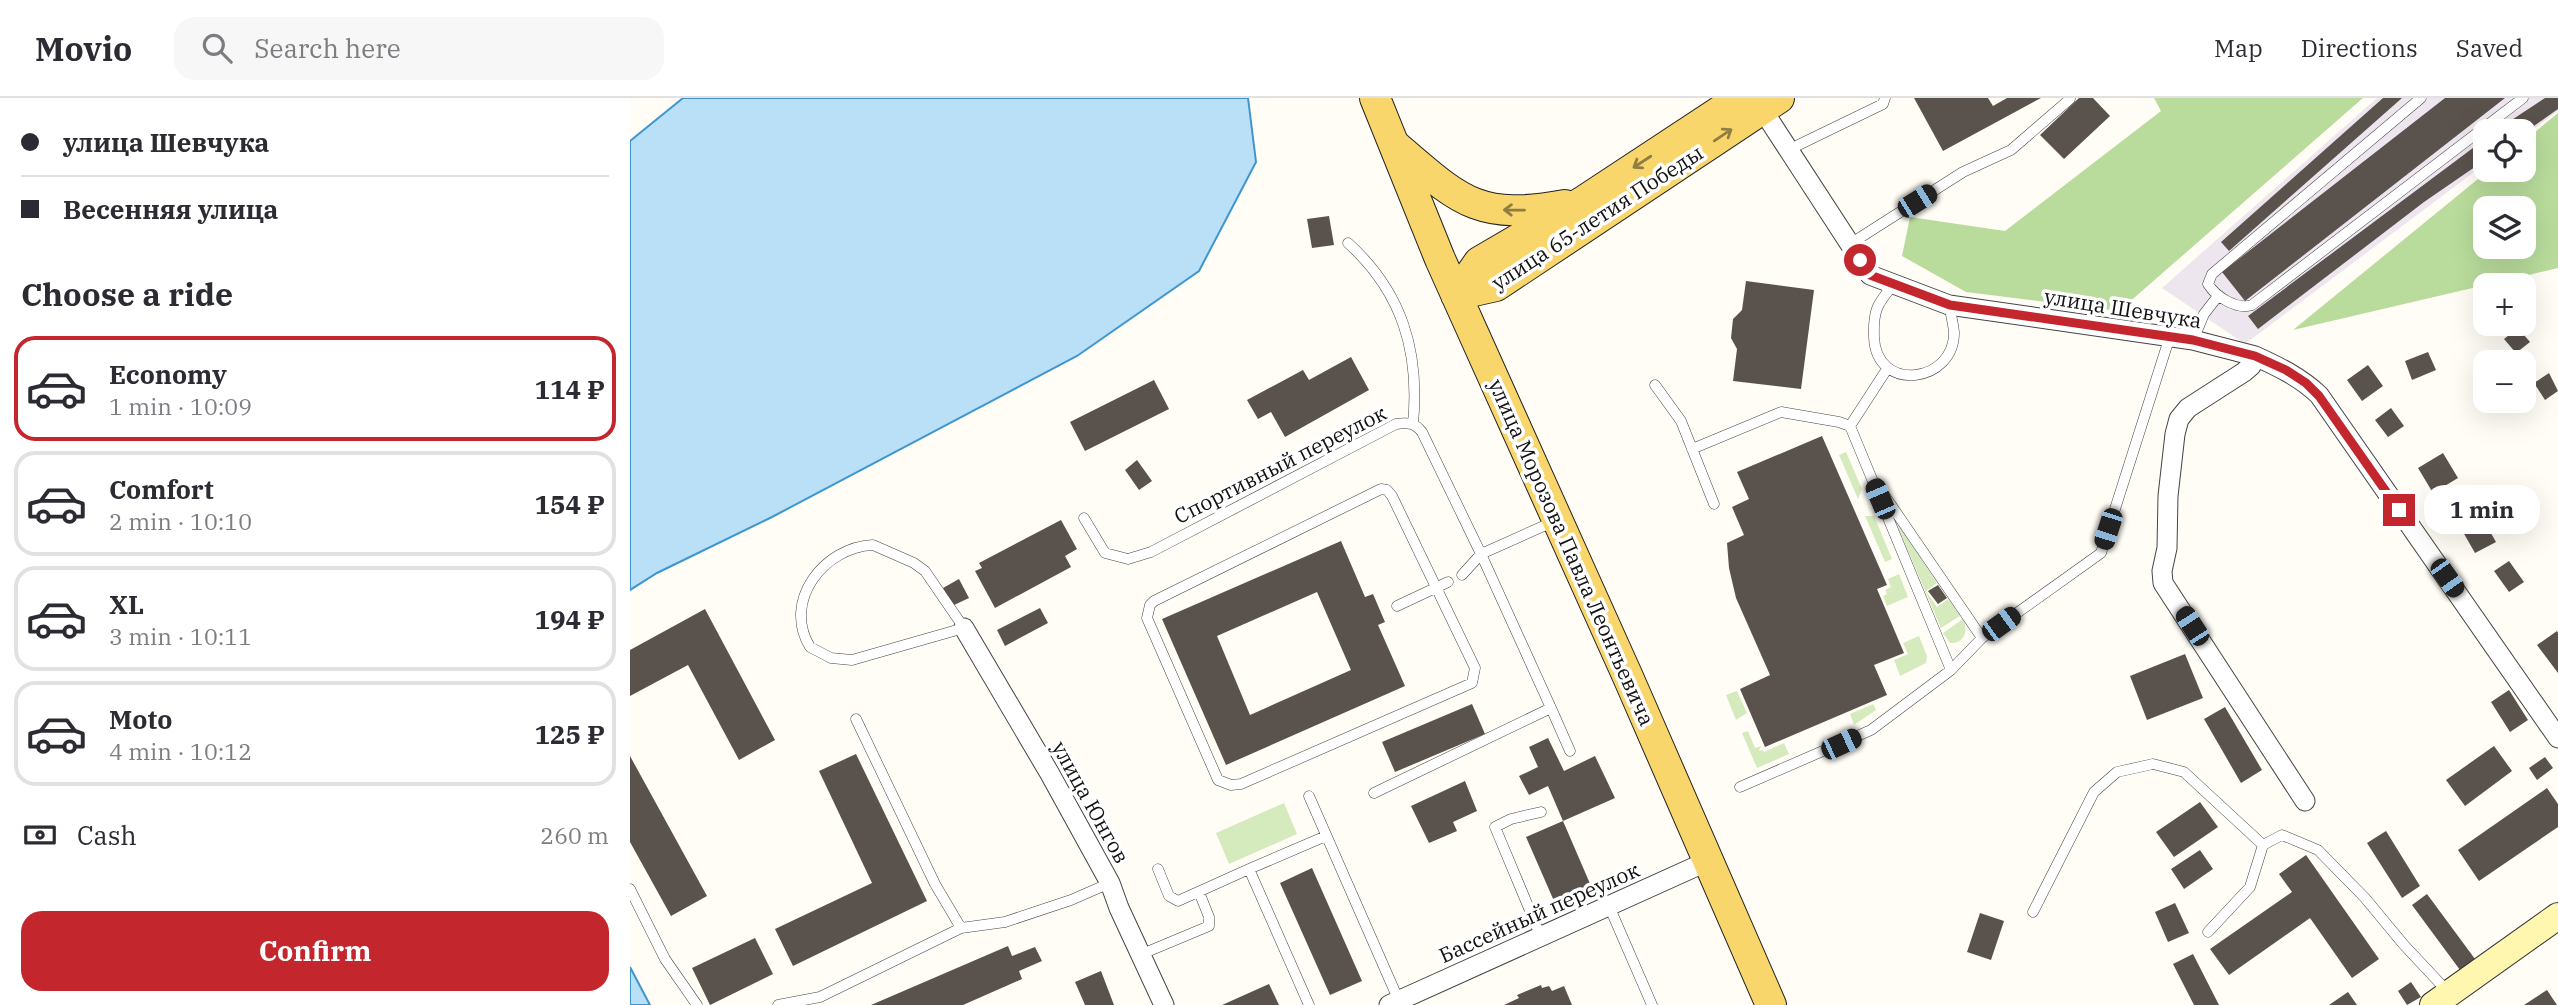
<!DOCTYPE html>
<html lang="en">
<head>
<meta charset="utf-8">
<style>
	:root { --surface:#fff; --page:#f7f7f7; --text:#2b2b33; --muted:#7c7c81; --line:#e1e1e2; --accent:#c4262e }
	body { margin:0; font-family:"IBM Plex Serif",serif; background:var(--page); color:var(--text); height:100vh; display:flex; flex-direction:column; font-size:26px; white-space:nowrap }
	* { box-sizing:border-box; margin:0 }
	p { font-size:23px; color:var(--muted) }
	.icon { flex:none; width:38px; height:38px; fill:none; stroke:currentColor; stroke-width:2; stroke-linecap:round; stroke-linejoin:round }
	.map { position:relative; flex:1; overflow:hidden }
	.drawer { display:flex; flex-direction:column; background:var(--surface); width:630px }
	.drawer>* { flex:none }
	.guide { display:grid; align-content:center; height:154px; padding:0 21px; background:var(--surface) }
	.controls { position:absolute; left:1843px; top:21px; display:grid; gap:14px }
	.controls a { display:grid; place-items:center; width:63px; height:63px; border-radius:14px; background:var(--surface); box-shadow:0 7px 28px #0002; font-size:35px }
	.end { position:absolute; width:32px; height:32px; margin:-16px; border:9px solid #c4262e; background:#fff; box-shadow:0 0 0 4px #fff }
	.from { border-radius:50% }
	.bubble { position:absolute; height:49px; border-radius:21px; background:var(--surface); box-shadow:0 7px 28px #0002; font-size:23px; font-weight:700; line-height:49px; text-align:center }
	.car { position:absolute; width:21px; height:42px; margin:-21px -10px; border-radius:9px; box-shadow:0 0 5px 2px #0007; background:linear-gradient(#222 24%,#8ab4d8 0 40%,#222 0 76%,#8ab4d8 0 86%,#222 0) }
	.guide b { display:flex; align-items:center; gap:24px; height:66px; font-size:26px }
	.guide b+b { border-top:2px solid var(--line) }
	.guide i { width:18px; height:18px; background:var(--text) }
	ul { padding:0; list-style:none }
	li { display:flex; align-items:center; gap:21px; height:105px; margin:0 14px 10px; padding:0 7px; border:4px solid var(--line); border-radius:21px }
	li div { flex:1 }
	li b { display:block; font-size:26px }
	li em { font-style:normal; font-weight:700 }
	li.selected { border-color:var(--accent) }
	li>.icon { width:63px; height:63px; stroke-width:1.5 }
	h2 { padding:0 21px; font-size:32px; line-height:84px }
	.pay { display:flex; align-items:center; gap:18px; height:77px; padding:0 21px; font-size:26px }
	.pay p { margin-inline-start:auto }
	.cta { display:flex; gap:14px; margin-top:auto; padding:14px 21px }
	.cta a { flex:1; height:80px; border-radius:21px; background:var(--accent); color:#fff; font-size:28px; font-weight:700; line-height:80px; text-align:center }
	header { display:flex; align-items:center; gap:42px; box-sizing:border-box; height:98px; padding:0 35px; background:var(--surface); border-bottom:2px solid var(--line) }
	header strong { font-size:33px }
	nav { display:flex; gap:38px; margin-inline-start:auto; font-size:24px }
	.search { width:490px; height:63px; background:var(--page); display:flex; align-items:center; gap:18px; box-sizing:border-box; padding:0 24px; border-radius:21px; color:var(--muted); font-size:26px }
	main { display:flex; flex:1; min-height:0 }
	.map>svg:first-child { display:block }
	.industrial { fill:#eee6ef }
	.green { fill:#d5ebbd }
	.forest { fill:#b9dc9c; fill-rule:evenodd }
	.water { fill:#b9e0f7; stroke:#3f96cf; stroke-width:2 }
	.building { fill:#5a524d; fill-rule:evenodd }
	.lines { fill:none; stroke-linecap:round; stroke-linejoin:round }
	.lane-casing { stroke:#444; stroke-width:11 }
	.street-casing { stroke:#444; stroke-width:21 }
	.secondary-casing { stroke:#333; stroke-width:28 }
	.primary-casing { stroke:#222; stroke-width:32 }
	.lane { stroke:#fff; stroke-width:10 }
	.street { stroke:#fff; stroke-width:19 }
	.secondary { stroke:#fff6b0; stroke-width:26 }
	.primary { stroke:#f9d66b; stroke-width:30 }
	.oneway { stroke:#917d42 }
	.route { stroke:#c4262e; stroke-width:9 }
	.labels { text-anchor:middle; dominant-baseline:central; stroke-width:7; stroke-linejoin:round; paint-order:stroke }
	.street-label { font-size:21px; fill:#111; stroke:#fff }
</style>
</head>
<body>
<header>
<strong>Movio</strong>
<div class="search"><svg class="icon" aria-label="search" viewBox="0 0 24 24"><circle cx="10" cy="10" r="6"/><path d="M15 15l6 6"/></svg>Search here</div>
<nav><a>Map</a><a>Directions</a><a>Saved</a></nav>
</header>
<main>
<section class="drawer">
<div class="guide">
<b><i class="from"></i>улица Шевчука</b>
<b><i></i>Весенняя улица</b>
</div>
<h2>Choose a ride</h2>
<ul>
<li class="selected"><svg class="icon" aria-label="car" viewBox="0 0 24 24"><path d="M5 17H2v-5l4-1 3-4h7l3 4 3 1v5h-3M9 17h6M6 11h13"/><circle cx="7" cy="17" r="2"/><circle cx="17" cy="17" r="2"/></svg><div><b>Economy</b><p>1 min · 10:09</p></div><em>114 ₽</em></li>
<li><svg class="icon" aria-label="car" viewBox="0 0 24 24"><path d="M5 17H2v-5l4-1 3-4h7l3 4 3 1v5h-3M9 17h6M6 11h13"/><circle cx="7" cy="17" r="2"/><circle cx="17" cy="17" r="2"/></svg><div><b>Comfort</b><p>2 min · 10:10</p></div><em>154 ₽</em></li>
<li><svg class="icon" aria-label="car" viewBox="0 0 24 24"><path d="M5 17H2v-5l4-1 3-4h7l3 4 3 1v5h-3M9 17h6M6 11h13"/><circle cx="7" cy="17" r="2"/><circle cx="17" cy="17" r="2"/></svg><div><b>XL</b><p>3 min · 10:11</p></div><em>194 ₽</em></li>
<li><svg class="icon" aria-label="car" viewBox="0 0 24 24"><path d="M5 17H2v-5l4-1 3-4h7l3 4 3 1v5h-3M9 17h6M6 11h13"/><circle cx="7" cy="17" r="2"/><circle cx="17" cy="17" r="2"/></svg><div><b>Moto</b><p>4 min · 10:12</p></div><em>125 ₽</em></li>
</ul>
<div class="pay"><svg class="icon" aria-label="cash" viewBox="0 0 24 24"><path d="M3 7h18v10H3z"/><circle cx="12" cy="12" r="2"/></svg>Cash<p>260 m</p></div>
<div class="cta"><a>Confirm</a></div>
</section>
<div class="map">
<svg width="1928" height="907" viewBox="0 0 1928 907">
	<rect width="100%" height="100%" fill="#fffdf5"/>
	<path class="industrial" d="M1747 0H1928V13L1894 38V33H1855V66L1615 246 1532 190Z"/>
	<path class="green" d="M1216 354 1232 391 1228 401 1209 357Z
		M1235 418H1244L1262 461 1255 464Z
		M1265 422 1307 485 1296 493 1307 509 1318 501 1330 518 1311 530Z
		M1269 476 1278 499 1257 508 1253 498 1257 496 1255 492 1261 489 1258 481Z
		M1333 521C1339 533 1334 546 1320 545L1313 535Z
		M1289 538 1297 558 1296 565 1270 578 1264 562 1278 556 1273 545Z
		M1107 593 1117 615 1106 622 1096 597Z
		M1243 606 1246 612 1224 627 1220 616Z
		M1118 633 1125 650 1131 648 1129 653 1133 652 1134 654 1154 645 1159 656 1127 670 1112 635Z
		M654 705 667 736 599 766 586 735Z"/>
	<path class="forest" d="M1524 0H1733L1489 213 1336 194 1272 158 1280 119 1375 133 1531 13Z
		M1928 15V170L1663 232 1859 72H1894V43ZM1855 110H1894V149H1855Z"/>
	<path class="water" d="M53 0H618L626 64 569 173 447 258 142 419 27 475 0 492V43Z
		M0 869 20 907H0Z"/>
	<path class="building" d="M1284 0H1358L1363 8 1377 0H1411L1313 53Z
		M1449 0H1463L1480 18 1434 61 1410 37Z
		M1753 0H1772L1599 153 1591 144Z
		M1815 0H1875L1615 203 1592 174Z
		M1915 0H1928V11L1894 35V33H1865Z
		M1855 41V62L1794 104 1628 231 1618 218Z
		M699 118 704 147 682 150 677 121Z
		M1116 183 1184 192 1171 291 1103 283 1107 251 1101 240 1103 221 1112 212Z
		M1888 230 1900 244 1886 255 1874 241Z
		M1798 254 1806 272 1782 282 1775 263Z
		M721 259 739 292 655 339 641 314 628 321 617 302 673 272 679 282Z
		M1738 267 1753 288 1732 303 1717 282Z
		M1919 275 1928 293 1915 302 1904 285Z
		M524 282 539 311 455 353 440 324Z
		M1761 310 1774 328 1758 339 1745 322Z
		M1192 338 1257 487 1247 491 1274 555 1244 567 1257 597 1135 649 1110 591 1140 577 1106 500 1099 470 1097 445 1114 437 1102 409 1119 401 1107 374Z
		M1813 355 1828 380 1803 395 1788 370Z
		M507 362 522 383 509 392 495 372Z
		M1833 389 1843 401 1833 409 1823 397Z
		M431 422 447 451 435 458 441 469 365 510 345 473 352 470 349 465Z
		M1854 423 1866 444 1845 455 1833 434Z
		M711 443 735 499 743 496 755 524 748 527 775 588 596 667 532 521ZM687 494 721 572 620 617 587 538Z
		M1879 463 1894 484 1879 494 1864 473Z
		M329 481 339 500 322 508 313 490Z
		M1308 487 1317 500 1308 506 1298 493Z
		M410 510 418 525 375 548 367 532Z
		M75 511 145 642 109 662 58 567 0 598V552Z
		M1927 533 1928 535V575L1907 547Z
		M1555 556 1573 600 1517 622 1500 578Z
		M1879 592 1898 622 1880 634 1861 604Z
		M842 606 855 636 765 674 752 644Z
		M1595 609 1632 672 1611 685 1574 621Z
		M918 640 934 673 965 658 985 700 933 723 918 688 899 697 889 678 908 669 899 649Z
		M1864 648 1882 673 1835 708 1816 682Z
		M226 656 297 803 163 868 145 831 242 785 189 673Z
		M0 658 77 798 41 818 0 744Z
		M1915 659 1923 670 1907 682 1899 670Z
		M835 683 847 713 823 724 827 733 799 745 781 708Z
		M1917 690 1928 706V729L1849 783 1828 752Z
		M1570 704 1588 729 1544 759 1526 734Z
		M933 723 961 788 924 803 896 739Z
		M1756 733 1790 788 1772 800 1737 745Z
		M1570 752 1583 771 1554 791 1541 771Z
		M1676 757 1749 861 1722 880 1680 820 1599 877 1580 851 1662 794 1649 776Z
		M682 770 732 883 700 897 650 785Z
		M1797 796 1845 861 1830 872 1782 807Z
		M1545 805 1559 835 1538 844 1525 814Z
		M1350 815 1374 823 1361 862 1337 854Z
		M125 840 143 876 80 907 62 870Z
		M378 848 382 858 405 849 412 863 389 873 392 881 333 907H241Z
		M1563 856 1589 907H1564L1543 866Z
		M471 873 484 907H455L445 884Z
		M1781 884 1791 899 1777 907 1768 893Z
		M639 886 649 907H592Z
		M911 887 912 890 919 888 922 893 934 888 942 907H874L889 900 887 897Z
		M1917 892 1927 907H1894Z
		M1718 894 1727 907H1699Z"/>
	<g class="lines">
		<g class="lane-casing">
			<path id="lane" d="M1791 0 1582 176 1578 186C1586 199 1607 212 1622 207L1893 0
				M1158 52 1253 6 1255 0
				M718 145C772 194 790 253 783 326
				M1220 146 1333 74 1381 52 1440 1
				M1264 186C1247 206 1243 212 1244 239 1246 296 1325 285 1324 234 1323 225 1321 216 1319 207
				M1563 242 1574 216 1588 198
				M1257 271 1220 328 1321 572
				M1025 287 1051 323 1084 406
				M1062 351 1151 314 1209 324 1220 328
				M1246 385 1352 540
				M751 391 757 392 762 398 845 570 842 585 611 686 601 687 588 682 517 520 520 507 524 503Z
				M454 420 475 455 498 461 521 454 766 326C778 324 785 325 792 334L851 456 925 423
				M243 447 284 465 295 473 334 530 222 562 201 560 180 549C152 503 194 449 243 447Z
				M767 508 818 484
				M921 610 940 653
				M226 621 305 786 331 830
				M1110 689 1241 632 1321 572 1352 540 1471 455 1540 238
				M744 695 921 610 851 456 832 477
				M679 698 769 903
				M911 714 881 721 865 729 911 839
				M528 771 539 798 548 803 619 771
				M0 791 35 861 67 907
				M979 808 1022 907
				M1403 814 1464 694 1487 674 1523 666 1554 674 1633 747
				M1578 834 1620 789 1633 747 1652 737 1688 752 1735 800 1774 847 1819 895
				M512 856 579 828V819L569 794
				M148 907 190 899 331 830 375 824 441 802 480 785
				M679 907 619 771 696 738"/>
		</g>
		<g class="street-casing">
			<path id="street" d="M1132 11 1240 177 1319 207 1563 242 1625 258 1621 268 1614 274 1558 310 1549 321 1545 336 1538 398 1537 450 1532 473 1533 485 1675 703
				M1625 258C1649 269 1670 279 1689 297L1928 640
				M334 530 420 676 480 785 489 810 534 907
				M759 907 1078 763"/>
		</g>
		<g class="secondary-casing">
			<path id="secondary" d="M1803 907 1928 818"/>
		</g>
		<g class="primary-casing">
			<path id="primary" d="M745 0 810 161 998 579 1141 907
				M767 49C830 103 848 123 935 107
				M826 197 866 188 1149 0
				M826 197 849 164 952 104 1110 0"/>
		</g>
		<use href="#lane" class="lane"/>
		<use href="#street" class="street"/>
		<use href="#secondary" class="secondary"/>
		<use href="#primary" class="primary"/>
	</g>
	<defs><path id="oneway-shaft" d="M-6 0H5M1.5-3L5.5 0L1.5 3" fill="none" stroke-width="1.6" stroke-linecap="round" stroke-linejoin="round" transform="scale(1.75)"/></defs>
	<g class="oneway">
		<use href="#oneway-shaft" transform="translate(1093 37) rotate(-34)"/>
		<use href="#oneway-shaft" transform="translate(1012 64) rotate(147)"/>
		<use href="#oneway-shaft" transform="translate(884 112) rotate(-179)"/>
	</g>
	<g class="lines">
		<path class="route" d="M1230 162 1240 177 1320 207 1563 242 1625 258 1656 272 1676 285 1689 298 1769 412"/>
	</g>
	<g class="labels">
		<g class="street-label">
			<text transform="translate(967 119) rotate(-33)">улица 65-летия Победы</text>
			<text transform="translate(1493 210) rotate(9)">улица Шевчука</text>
			<text transform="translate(650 366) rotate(-27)">Спортивный переулок</text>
			<text transform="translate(942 454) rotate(66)">улица Морозова Павла Леонтьевича</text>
			<text transform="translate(461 704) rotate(61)">улица Юнгов</text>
			<text transform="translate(909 814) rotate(-24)">Бассейный переулок</text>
		</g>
	</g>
</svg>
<div class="controls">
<a><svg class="icon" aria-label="locate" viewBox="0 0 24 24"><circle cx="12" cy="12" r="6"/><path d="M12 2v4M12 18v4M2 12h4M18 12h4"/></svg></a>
<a><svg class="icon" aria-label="layers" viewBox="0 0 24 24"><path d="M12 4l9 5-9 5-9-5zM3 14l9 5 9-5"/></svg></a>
<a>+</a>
<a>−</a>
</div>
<i class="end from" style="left:1230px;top:162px"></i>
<i class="end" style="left:1769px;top:412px"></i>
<div class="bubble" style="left:1794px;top:387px;width:116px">1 min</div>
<i class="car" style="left:1287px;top:103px;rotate:58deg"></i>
<i class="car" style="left:1250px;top:401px;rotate:337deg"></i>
<i class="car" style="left:1478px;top:431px;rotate:198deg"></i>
<i class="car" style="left:1817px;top:480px;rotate:145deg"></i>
<i class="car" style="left:1371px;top:526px;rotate:54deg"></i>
<i class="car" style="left:1562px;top:528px;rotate:327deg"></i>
<i class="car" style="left:1211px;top:646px;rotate:65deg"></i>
</div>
</main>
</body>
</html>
